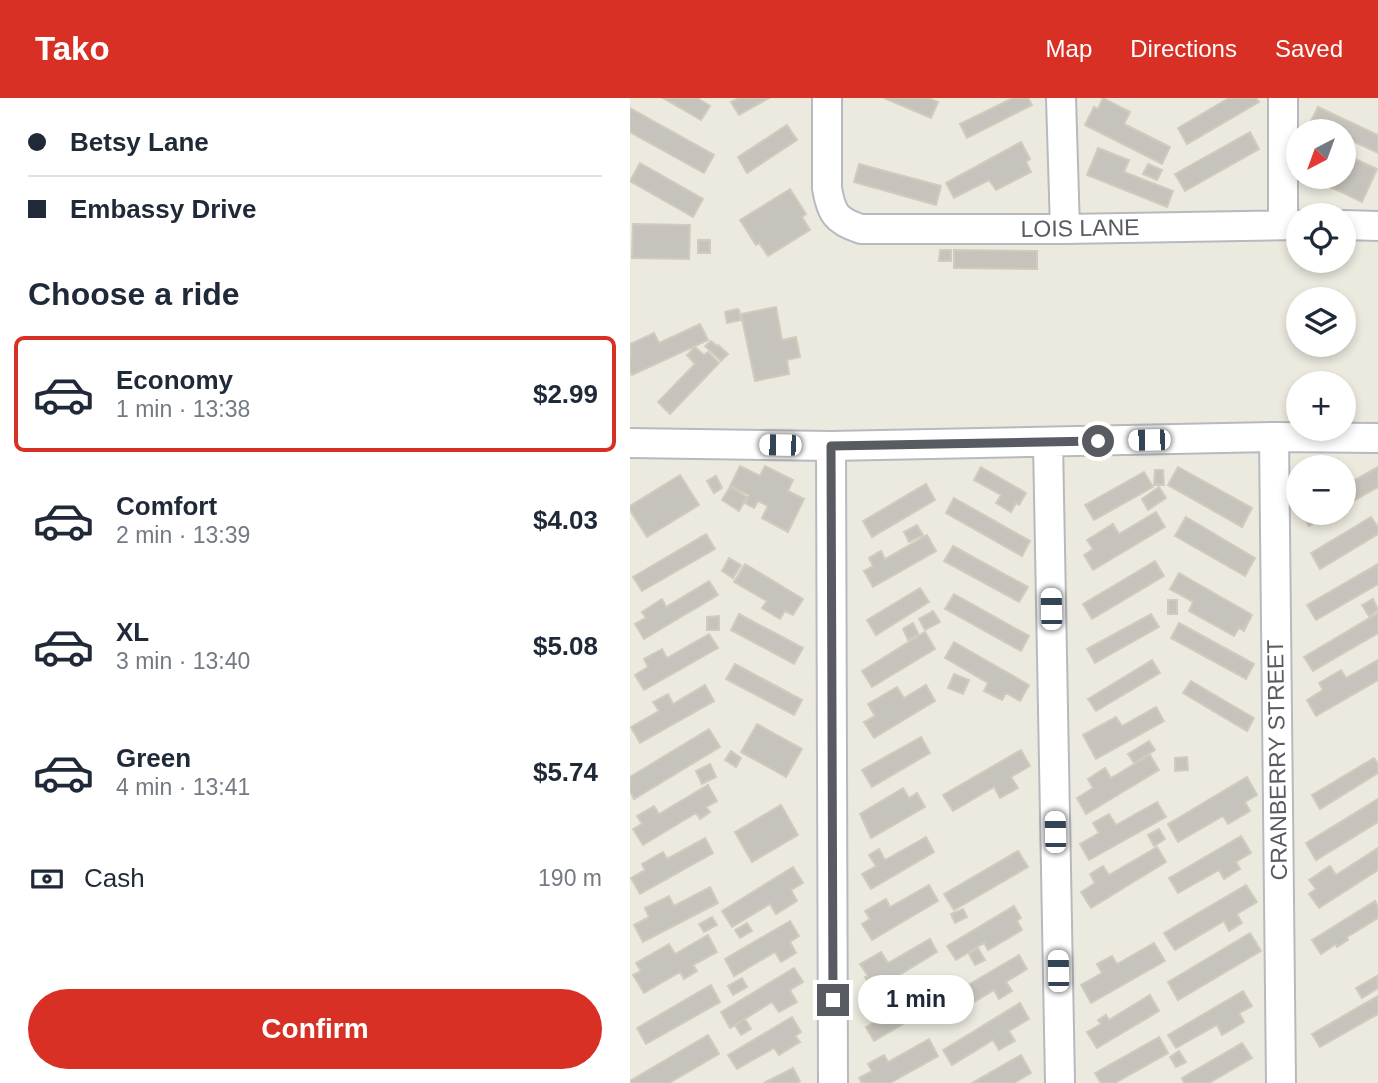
<!DOCTYPE html>
<html lang="en">
<head>
<meta charset="utf-8">
<style>
	:root { --surface:#fff; --page:#f2f2f3; --text:#1f2937; --muted:#747a83; --line:#e0e1e3; --accent:#d93025 }
	body { margin:0; font-family:Arial,sans-serif; background:var(--page); color:var(--text); height:100vh; display:flex; flex-direction:column; font-size:26px; white-space:nowrap }
	* { box-sizing:border-box; margin:0 }
	p { font-size:23px; color:var(--muted) }
	.icon { flex:none; width:38px; height:38px; fill:none; stroke:currentColor; stroke-width:2; stroke-linecap:round; stroke-linejoin:round }
	.map { position:relative; flex:1; overflow:hidden }
	.drawer { display:flex; flex-direction:column; background:var(--surface); width:630px }
	.drawer>* { flex:none }
	.guide { display:grid; align-content:center; height:154px; padding:0 28px; background:var(--surface) }
	.needle { width:46px; rotate:221deg }
	.tools { position:absolute; left:656px; top:21px; display:grid; gap:14px }
	.tools a { display:grid; place-items:center; width:70px; height:70px; border-radius:50%; background:var(--surface); box-shadow:0 4px 10px #0003; font-size:35px }
	.end { position:absolute; width:32px; height:32px; margin:-16px; border:9px solid #585b61; background:#fff; box-shadow:0 0 0 4px #fff }
	.from { border-radius:50% }
	.bubble { position:absolute; height:49px; border-radius:24px; background:var(--surface); box-shadow:0 4px 10px #0003; font-size:23px; font-weight:700; line-height:49px; text-align:center }
	.car { position:absolute; width:21px; height:42px; margin:-21px -10px; border-radius:9px; box-shadow:0 0 5px 2px #0007; background:linear-gradient(#fff 24%,#345 0 40%,#fff 0 76%,#345 0 86%,#fff 0) }
	.guide b { display:flex; align-items:center; gap:24px; height:66px; font-size:26px }
	.guide b+b { border-top:2px solid var(--line) }
	.guide i { width:18px; height:18px; background:var(--text) }
	ul { padding:0; list-style:none }
	li { display:flex; align-items:center; gap:21px; height:116px; margin:0 14px 10px; padding:0 14px; border:4px solid transparent; border-radius:10px }
	li div { flex:1 }
	li b { display:block; font-size:26px }
	li em { font-style:normal; font-weight:700 }
	li.active { border-color:var(--accent) }
	li>.icon { width:63px; height:63px; stroke-width:1.5 }
	h2 { padding:0 28px; font-size:32px; line-height:84px }
	.pay { display:flex; align-items:center; gap:18px; height:77px; padding:0 28px; font-size:26px }
	.pay p { margin-inline-start:auto }
	.cta { display:flex; gap:14px; margin-top:auto; padding:14px 28px }
	.cta a { flex:1; height:80px; border-radius:42px; background:var(--accent); color:#fff; font-size:28px; font-weight:700; line-height:80px; text-align:center }
	header { display:flex; align-items:center; gap:42px; box-sizing:border-box; height:98px; padding:0 35px; background:var(--accent); color:#fff }
	header strong { font-size:33px }
	nav { display:flex; gap:38px; margin-inline-start:auto; font-size:24px }
	main { display:flex; flex:1; min-height:0 }
	.map>svg:first-child { display:block }
	.building { fill:#c6c3bc; stroke:#d0ccbd; stroke-width:2 }
	.lines { fill:none; stroke-linecap:round; stroke-linejoin:round }
	.minor-casing { stroke:#b7b9bf; stroke-width:32 }
	.minor { stroke:#fff; stroke-width:28 }
	.route { stroke:#585b61; stroke-width:9 }
	.labels { text-anchor:middle; dominant-baseline:central; stroke-width:5; stroke-linejoin:round; paint-order:stroke }
	.street-label { font-size:23px; fill:#585b61; stroke:#fff }
</style>
</head>
<body>
<header>
<strong>Tako</strong>
<nav><a>Map</a><a>Directions</a><a>Saved</a></nav>
</header>
<main>
<section class="drawer">
<div class="guide">
<b><i class="from"></i>Betsy Lane</b>
<b><i></i>Embassy Drive</b>
</div>
<h2>Choose a ride</h2>
<ul>
<li class="active"><svg class="icon" aria-label="car" viewBox="0 0 24 24"><path d="M5 17H2v-5l4-1 3-4h7l3 4 3 1v5h-3M9 17h6M6 11h13"/><circle cx="7" cy="17" r="2"/><circle cx="17" cy="17" r="2"/></svg><div><b>Economy</b><p>1 min · 13:38</p></div><em>$2.99</em></li>
<li><svg class="icon" aria-label="car" viewBox="0 0 24 24"><path d="M5 17H2v-5l4-1 3-4h7l3 4 3 1v5h-3M9 17h6M6 11h13"/><circle cx="7" cy="17" r="2"/><circle cx="17" cy="17" r="2"/></svg><div><b>Comfort</b><p>2 min · 13:39</p></div><em>$4.03</em></li>
<li><svg class="icon" aria-label="car" viewBox="0 0 24 24"><path d="M5 17H2v-5l4-1 3-4h7l3 4 3 1v5h-3M9 17h6M6 11h13"/><circle cx="7" cy="17" r="2"/><circle cx="17" cy="17" r="2"/></svg><div><b>XL</b><p>3 min · 13:40</p></div><em>$5.08</em></li>
<li><svg class="icon" aria-label="car" viewBox="0 0 24 24"><path d="M5 17H2v-5l4-1 3-4h7l3 4 3 1v5h-3M9 17h6M6 11h13"/><circle cx="7" cy="17" r="2"/><circle cx="17" cy="17" r="2"/></svg><div><b>Green</b><p>4 min · 13:41</p></div><em>$5.74</em></li>
</ul>
<div class="pay"><svg class="icon" aria-label="cash" viewBox="0 0 24 24"><path d="M3 7h18v10H3z"/><circle cx="12" cy="12" r="2"/></svg>Cash<p>190 m</p></div>
<div class="cta"><a>Confirm</a></div>
</section>
<div class="map">
<svg width="748" height="985" viewBox="0 0 748 985">
	<rect width="100%" height="100%" fill="#eceadf"/>
	<path class="building" d="M33 0H67L80 8 71 22Z
		M109 0H139L109 17 101 4Z
		M254 0H298L308 4 301 20Z
		M383 0H398L402 7 337 40 330 26Z
		M473 0 500 14 494 26 540 49 532 66 455 27 464 9 468 11Z
		M599 0H626L629 4 557 46 548 30Z
		M688 9 748 37V55L714 39V33H702L681 23Z
		M0 10 84 57 74 75 0 34Z
		M157 27 167 42 117 75 108 59Z
		M620 34 629 51 555 93 545 76Z
		M391 44 400 61 396 64 401 74 366 92 359 82 324 100 316 85Z
		M468 50 499 62 494 74 543 93 537 109 457 77Z
		M714 56 747 71 732 104 679 79H714Z
		M10 65 73 101 63 119 0 83Z
		M229 66 311 88 306 107 224 84Z
		M518 66 532 72 527 82 513 76Z
		M160 91 176 116 172 119 180 132 138 158 129 145 126 147 110 122Z
		M3 126 60 127 59 161 2 160Z
		M68 142H80V155H68Z
		M310 152H321V163H309Z
		M324 152 407 153V171L324 170Z
		M146 209 152 242 166 239 170 259 157 262 159 276 125 283 111 216Z
		M107 211 109 212 111 222 97 225 95 214Z
		M70 226 78 242 2 277 0 273V257H1L0 246 24 235 29 245Z
		M81 243 87 248 88 247 98 256 91 263 75 248Z
		M65 249 74 257 78 254 89 265 40 316 28 304 65 266 57 257Z
		M110 368 130 378 135 368 163 382 158 393 174 401 158 434 132 420 138 408 128 403 124 410 115 405 119 397 100 388Z
		M351 369 396 395 389 407 386 405 381 414 366 405 371 397 344 382Z
		M548 369 622 410 612 429 538 387Z
		M748 369V389L714 408V388Z
		M525 372H533L534 387H524Z
		M514 374 523 389 464 422 455 407Z
		M50 377 69 407 17 439 0 412V408Z
		M86 378 92 390 84 395 77 383Z
		M296 386 305 402 242 439 233 423Z
		M100 389 117 399 109 413 92 402Z
		M529 389 536 400 518 412 512 401Z
		M324 400 400 443 392 458 316 415Z
		M526 414 535 429 463 472 454 457 463 451 457 442 483 426 489 436Z
		M671 415H703L679 428Z
		M556 419 625 460 615 478 545 438Z
		M741 419 748 429V436L690 471 681 455Z
		M287 427 293 437 279 444 274 434Z
		M76 436 85 451 12 493 3 479Z
		M297 437 306 453 243 489 234 473 243 468 239 460 251 453 255 461Z
		M323 448 398 489 389 504 314 463Z
		M99 460 111 467 103 480 92 473Z
		M525 463 534 478 462 521 453 506Z
		M115 466 173 501 163 517 155 513 150 521 132 510 137 503 104 484Z
		M748 466V486L686 522 677 507Z
		M549 475 622 517 614 533 609 530 604 538 559 513 563 504 540 491Z
		M79 483 88 497 14 541 5 526 16 520 12 514 32 501 36 509Z
		M290 490 299 504 246 537 237 522Z
		M324 496 399 538 391 553 315 511Z
		M743 501 748 512 739 518 732 507Z
		M538 502H547V516H538Z
		M303 513 310 524 295 532 289 521Z
		M748 515V535L683 573 674 559Z
		M109 516 173 550 164 566 101 532Z
		M521 516 529 529 465 565 457 551Z
		M89 518V532H77V519Z
		M283 525 289 537 278 542 273 531Z
		M549 525 624 566 616 581 541 540Z
		M295 534 305 551 242 589 232 573Z
		M79 536 88 550 14 592 5 577 18 569 14 561 32 551 37 560Z
		M324 544 399 587 390 603 376 595 372 602 354 593 358 585 315 560Z
		M522 562 530 575 466 613 458 601Z
		M748 562V582L686 618 677 602 693 592 689 585 711 572 716 580Z
		M105 566 172 602 164 617 96 581Z
		M324 576 339 582 333 596 318 590Z
		M561 583 624 620 617 633 553 595Z
		M75 587 84 603 10 645 1 629 29 613 23 604 38 596 43 606Z
		M296 587 305 603 244 640 234 624 245 618 238 606 267 589 274 600Z
		M526 609 534 623 466 661 453 637 486 619 492 628Z
		M127 626 172 651 156 679 111 654Z
		M79 631 90 649 4 701 0 693V679Z
		M291 639 300 655 242 689 232 672Z
		M519 643 525 652 504 665 498 656Z
		M391 652 400 668 381 679 388 690 370 700 364 689 323 713 313 697Z
		M101 653 111 660 106 669 95 662Z
		M520 657 529 672 456 716 447 700 463 690 458 681 475 670 481 680Z
		M557 659 558 672 545 673V660Z
		M744 660 748 666V675L690 711 682 697Z
		M80 666 86 679 72 686 66 673Z
		M617 679 627 697 615 704 620 713 598 726 593 718 548 744 538 726Z
		M78 687 87 703 76 709 80 714 70 721 66 715 13 747 3 731 12 726 7 718 24 708 29 716Z
		M273 690 279 700 287 695 295 709 241 740 230 716Z
		M748 701V724L686 762 676 745Z
		M527 704 536 719 459 762 450 746 469 735 463 725 479 716 486 727Z
		M151 707 168 737 122 764 105 734Z
		M529 731 535 741 524 748 518 737Z
		M611 738 621 755 606 764 610 771 594 781 589 772 548 795 539 780Z
		M296 739 304 754 241 791 232 776 246 768 239 757 249 751 255 762Z
		M75 740 83 755 10 796 1 780 15 772 12 766 33 754 37 761Z
		M527 749 536 764 461 810 451 794 465 785 460 776 473 768 479 777Z
		M748 750V772L689 810 679 796 686 791 679 782 700 768 706 777Z
		M388 753 398 769 324 812 314 796Z
		M163 769 173 785 161 792 167 803 146 816 140 806 102 829 92 813Z
		M299 787 308 803 242 842 232 826 240 821 235 813 256 801 260 809Z
		M616 787 627 804 607 816 612 825 599 833 594 823 545 852 534 835Z
		M80 789 88 805 13 844 4 827 19 819 15 810 39 798 44 808Z
		M745 803 748 809V820L717 839 718 842 707 849 706 846 691 856 682 842Z
		M384 808 391 820 387 823 392 832 358 852 354 845 326 862 317 848Z
		M333 811 337 819 325 825 321 816Z
		M82 819 87 827 74 834 69 826Z
		M160 823 169 838 160 844 166 855 151 864 145 854 104 878 95 861Z
		M117 825 122 833 110 840 105 832Z
		M620 835 631 853 548 902 538 884Z
		M78 837 87 854 63 867 67 873 54 881 50 874 14 895 3 877 11 873 6 865 39 846 45 856Z
		M300 841 307 854 243 893 235 879 238 878 230 866 251 854 258 865Z
		M524 845 535 863 461 905 451 887 472 875 467 866 482 858 487 866Z
		M348 850 355 862 345 867 339 856Z
		M389 857 397 871 376 884 382 893 369 901 364 892 326 915 316 900Z
		M164 870 173 884 160 892 167 904 149 914 142 904 100 930 91 914Z
		M747 878 748 890 732 900 726 890Z
		M112 880 117 889 103 897 98 888Z
		M81 887 90 904 16 946 7 930Z
		M297 893 306 907 244 943 236 929Z
		M613 893 622 908 609 915 614 924 592 937 587 927 546 950 538 937Z
		M520 897 529 913 467 950 457 934 471 926 468 922 476 917 479 922Z
		M748 898V916L690 949 682 936Z
		M390 905 399 921 379 933 385 943 369 952 363 942 322 967 313 952Z
		M162 919 171 934 165 938 170 944 149 957 144 950 107 971 98 957Z
		M115 921 121 931 111 937 105 927Z
		M78 937 89 956 39 985H0V983Z
		M529 939 538 955 485 985H471L465 975Z
		M299 941 308 958 260 985H232L229 980 242 973 238 966 254 957 258 964Z
		M612 945 622 960 579 985H554L552 980Z
		M549 953 556 964 546 969 540 959Z
		M391 957 401 975 384 985H342Z
		M163 970 170 983 167 985H134Z"/>
	<g class="lines">
		<g class="minor-casing">
			<path id="minor" d="M197 0V90C201 115 206 123 231 131H435L668 127
				M431 0 435 131
				M653 127V0
				M714 127 748 128
				M644 339 651 985
				M418 344 430 985
				M0 345 201 348 644 339 748 340
				M201 348 203 985"/>
		</g>
		<use href="#minor" class="minor"/>
	</g>
	<g class="lines">
		<path class="route" d="M203 902 201 348 468 343"/>
	</g>
	<g class="labels">
		<g class="street-label">
			<text transform="translate(450 130) rotate(-1)">LOIS LANE</text>
			<text transform="translate(647 662) rotate(-91)">CRANBERRY STREET</text>
		</g>
	</g>
</svg>
<div class="tools">
<a><svg class="needle" viewBox="-14 -14 28 28"><path d="M0-13l5 13h-10z" fill="#e53935"/><path d="M0 13l5-13h-10z" fill="#747a83"/></svg></a>
<a><svg class="icon" aria-label="locate" viewBox="0 0 24 24"><circle cx="12" cy="12" r="6"/><path d="M12 2v4M12 18v4M2 12h4M18 12h4"/></svg></a>
<a><svg class="icon" aria-label="layers" viewBox="0 0 24 24"><path d="M12 4l9 5-9 5-9-5zM3 14l9 5 9-5"/></svg></a>
<a>+</a>
<a>−</a>
</div>
<i class="end from" style="left:468px;top:343px"></i>
<i class="end" style="left:203px;top:902px"></i>
<div class="bubble" style="left:228px;top:877px;width:116px">1 min</div>
<i class="car" style="left:519px;top:342px;rotate:269deg"></i>
<i class="car" style="left:150px;top:347px;rotate:271deg"></i>
<i class="car" style="left:421px;top:511px;rotate:359deg"></i>
<i class="car" style="left:425px;top:734px;rotate:359deg"></i>
<i class="car" style="left:428px;top:873px;rotate:359deg"></i>
</div>
</main>
</body>
</html>
